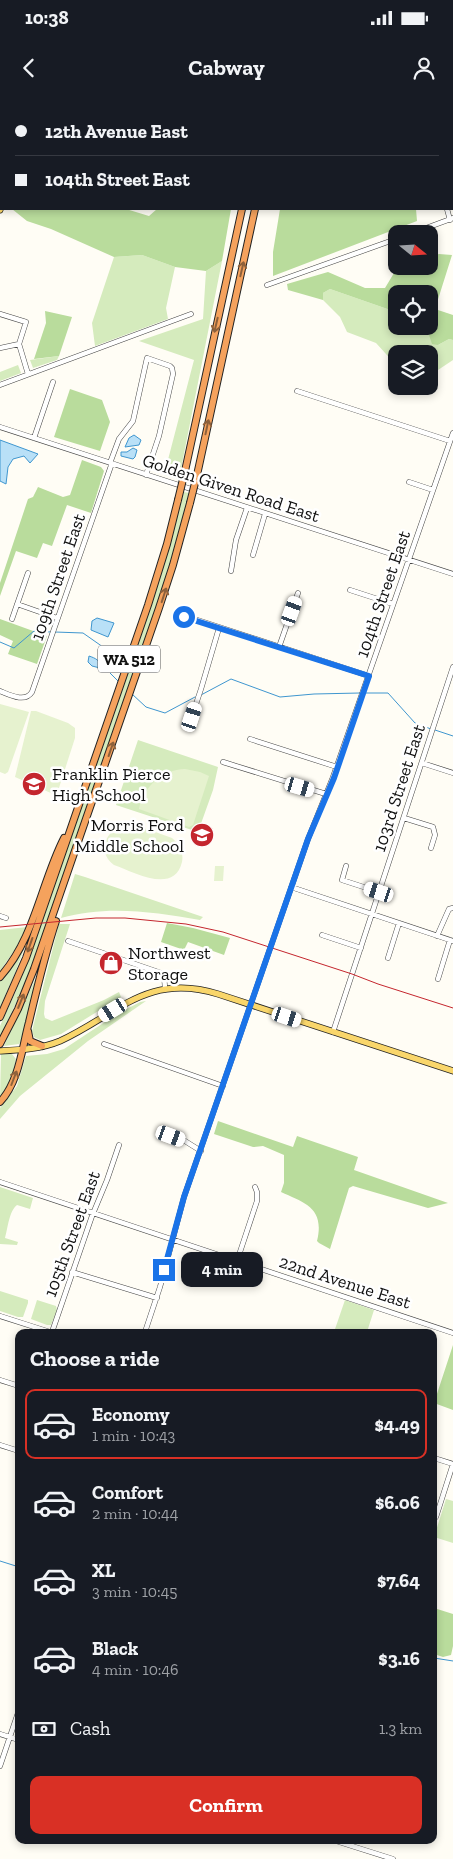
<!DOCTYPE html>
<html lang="en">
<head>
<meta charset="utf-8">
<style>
	:root { --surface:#171b24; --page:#20242c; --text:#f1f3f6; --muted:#9ea1a6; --line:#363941; --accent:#d93025 }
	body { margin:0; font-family:"Zilla Slab",serif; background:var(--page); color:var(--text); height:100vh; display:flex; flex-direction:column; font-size:19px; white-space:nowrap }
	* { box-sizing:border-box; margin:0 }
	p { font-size:16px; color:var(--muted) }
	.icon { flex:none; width:28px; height:28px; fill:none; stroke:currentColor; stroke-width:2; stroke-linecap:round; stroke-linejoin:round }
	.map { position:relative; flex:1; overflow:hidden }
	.side { position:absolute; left:15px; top:1229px; width:422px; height:515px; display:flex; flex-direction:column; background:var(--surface); border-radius:10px; box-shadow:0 2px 8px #0003 }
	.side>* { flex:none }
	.banner { position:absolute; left:0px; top:0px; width:454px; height:110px; box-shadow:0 2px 8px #0003; display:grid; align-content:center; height:110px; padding:0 15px; background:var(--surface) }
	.needle { width:32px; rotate:108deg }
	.tools { position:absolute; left:388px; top:125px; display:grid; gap:10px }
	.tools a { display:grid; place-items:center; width:50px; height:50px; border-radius:10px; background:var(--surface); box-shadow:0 2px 8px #0003; font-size:25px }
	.end { position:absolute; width:22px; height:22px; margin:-11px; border:6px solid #1a73e8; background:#fff; box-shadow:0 0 0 2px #fff }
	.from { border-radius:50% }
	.bubble { position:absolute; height:35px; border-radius:10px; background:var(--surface); box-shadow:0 2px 8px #0003; font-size:16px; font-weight:700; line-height:35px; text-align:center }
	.car { position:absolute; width:15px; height:30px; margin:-15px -8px; border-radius:6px; box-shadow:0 0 4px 1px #0007; background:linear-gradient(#fff 24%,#345 0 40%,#fff 0 76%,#345 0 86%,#fff 0) }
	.banner b { display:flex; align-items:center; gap:18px; height:48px; font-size:19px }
	.banner b+b { border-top:1px solid var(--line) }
	.banner i { width:12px; height:12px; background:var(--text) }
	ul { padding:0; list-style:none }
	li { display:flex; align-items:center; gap:15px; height:70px; margin:0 10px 8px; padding:0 5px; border:2px solid transparent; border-radius:10px }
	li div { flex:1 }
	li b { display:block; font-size:19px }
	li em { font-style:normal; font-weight:700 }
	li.current { border-color:var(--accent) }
	li>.icon { width:45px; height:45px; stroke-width:1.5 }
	h2 { padding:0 15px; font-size:22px; line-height:60px }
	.pay { display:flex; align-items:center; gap:12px; height:55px; padding:0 15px; font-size:19px }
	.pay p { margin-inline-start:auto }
	.action { display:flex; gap:10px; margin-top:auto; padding:10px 15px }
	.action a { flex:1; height:58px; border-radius:10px; background:var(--accent); color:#fff; font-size:20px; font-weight:700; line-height:58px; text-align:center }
	.status { display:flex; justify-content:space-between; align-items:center; height:35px; padding:0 25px; background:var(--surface); direction:ltr }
	.status svg { height:14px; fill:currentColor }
	header { display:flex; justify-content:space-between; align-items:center; height:65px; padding:0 15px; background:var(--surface); font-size:22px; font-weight:700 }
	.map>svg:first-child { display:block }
	.green { fill:#d5ebbd }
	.forest { fill:#b9dc9c }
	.pitch { fill:#e6f2cf }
	.water { fill:#b9e0f7; stroke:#3f96cf }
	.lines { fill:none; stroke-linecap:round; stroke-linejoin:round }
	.stream { stroke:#3f96cf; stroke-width:1 }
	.minor-casing { stroke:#444; stroke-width:5.5 }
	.major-casing { stroke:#222; stroke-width:7 }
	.highway-casing { stroke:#222; stroke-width:8 }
	.minor { stroke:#fff; stroke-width:4.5 }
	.major { stroke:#f9d66b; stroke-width:5.5 }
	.highway { stroke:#f5a25d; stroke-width:6 }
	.rail { stroke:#c4262e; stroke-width:1 }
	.highway-bridge-casing { stroke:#222; stroke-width:8; stroke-linecap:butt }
	.highway-bridge { stroke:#f5a25d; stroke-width:6 }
	.oneway { stroke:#8e613b }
	.route { stroke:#1a73e8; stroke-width:6 }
	.labels { text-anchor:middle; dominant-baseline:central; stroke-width:5; stroke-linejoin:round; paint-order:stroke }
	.shield { fill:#fff; stroke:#585858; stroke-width:1 }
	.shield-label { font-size:16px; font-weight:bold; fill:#111 }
	.street-label { font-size:18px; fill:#111; stroke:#fff }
	.poi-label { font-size:18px; fill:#111; stroke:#fff; text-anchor:start }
</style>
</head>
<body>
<div class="status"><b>10:38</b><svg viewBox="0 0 49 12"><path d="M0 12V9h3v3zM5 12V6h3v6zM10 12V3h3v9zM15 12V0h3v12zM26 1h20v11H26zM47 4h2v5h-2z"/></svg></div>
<header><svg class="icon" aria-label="back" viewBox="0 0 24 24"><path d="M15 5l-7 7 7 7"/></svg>Cabway<svg class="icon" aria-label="person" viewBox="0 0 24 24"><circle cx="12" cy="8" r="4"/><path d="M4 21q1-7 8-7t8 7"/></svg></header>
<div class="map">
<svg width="453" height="1759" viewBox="0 0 453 1759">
	<rect width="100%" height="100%" fill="#fffdf5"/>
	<path class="green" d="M142 155 175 167 166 208 168 219 95 246 92 223 114 157Z
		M222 161 179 379 164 375 194 260 139 241 203 219 206 171Z
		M330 189 396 212V226H426L438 245 449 239 453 240V260L429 276V254H396V265L376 243 347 232 340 217 323 200V193Z
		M59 256 57 260 33 268 30 260Z
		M18 265 21 273 0 281V272Z
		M184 392 189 393 166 477 31 871 0 937V926L16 891 33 847 160 478Z
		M138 640 218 667 213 690 198 732 116 705Z
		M75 774 85 777 203 817 200 820C154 812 107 805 61 818Z
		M59 824H70L45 901 44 914 45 918 52 921 104 900 119 892 121 897 61 934 40 940 34 937 32 931Z
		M27 827 16 848 0 871V830Z
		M27 841 15 873 0 907V880L13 866Z
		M40 869 22 940 19 944 4 946Z
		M146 901 88 941 20 996 0 1019V1008L17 986 26 956 47 954 64 949 117 914 140 902Z
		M1 953 12 954 16 959 11 981 0 998Z
		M0 1087 33 1098 30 1109 17 1105C9 1111 8 1128 5 1138L18 1142 17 1145 0 1144Z
		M0 1191 28 1200V1203L23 1217H18L0 1211Z
		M37 1200 56 1206 57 1210 51 1225H47L31 1219Z
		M345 1200 374 1210 367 1232H334Z
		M446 1399 453 1401V1443L434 1437Z"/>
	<path class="forest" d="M112 0H253L117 1Z
		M12 109H126L149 116 157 109H231L222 161 206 171 175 167 142 155 114 157 51 129 27 121Z
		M280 109H416L417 121 273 176V152Z
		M439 154 452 155 435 209 453 215V240L449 239 438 245 432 244 426 226H429V194H396V212L330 189 323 193V200L288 190 287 184 328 172 365 188H385L397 168 429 166V157Z
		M45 211 72 217 59 256 34 259 46 223Z
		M70 289 102 300 110 322 100 351 54 337Z
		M82 360 101 367 104 371 91 413 67 405 52 446 43 443 37 458 16 451 0 496V483L28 399 33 397 38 387 63 397 70 395Z
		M0 519 47 536 37 564 8 554 13 541 0 535Z
		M167 823 193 828 230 838 224 855 188 842 184 850 161 842Z
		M218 1021 293 1047 297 1036 358 1057 354 1070 448 1103 428 1108 353 1086 349 1088 330 1149 319 1143 317 1141C325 1108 305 1103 281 1092L284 1083V1055L263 1046 253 1047 214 1034Z
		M453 1245V1310L434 1303Z
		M434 1508 453 1514V1546L451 1555 443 1557 434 1554Z"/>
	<path class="pitch" d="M0 604 29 612 8 672 5 674 0 672Z
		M31 611H36L68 623 75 628V638L58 691 53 694 15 677Z
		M185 669 200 672 209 676 193 725 189 727 139 709C144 686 162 670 185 669Z
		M126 723 133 724 172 738C179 744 184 752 182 762 174 795 134 772 114 765 95 751 107 729 126 723Z
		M215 766H224L223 781H214Z"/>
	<path class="water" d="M134 335 141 340 139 345 125 347 129 338Z
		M0 340 38 354 30 363 24 356 13 359 8 367 6 384 0 381Z
		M133 348 137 350 135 357 133 359 121 356V352H127Z
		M97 518 114 523 108 537 91 530 92 521Z
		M89 556C95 558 102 561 100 568L92 566 88 562Z"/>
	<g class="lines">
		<path class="stream" d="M55 532 83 533 113 554 108 571 118 581
			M0 542 14 548 34 531 51 532
			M364 593H388L415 623 431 629
			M132 594 146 607 165 613 195 597
			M201 595 231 579 280 597 314 594 360 593
			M435 630 453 636
			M0 1461 19 1467
			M434 1558 453 1561"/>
		<g class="minor-casing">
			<path id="minor" d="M0 2H1
				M0 6 1 7
				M452 36H453
				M452 74H453
				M0 83H1
				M452 92 453 90
				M447 109 450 120
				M410 134 453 118
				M267 185 396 139
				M0 214 26 222 19 244
				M19 244 28 274
				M0 248 19 244
				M0 285 191 214
				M297 291 450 341
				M0 327 453 474
				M34 338 53 282
				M110 363 119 339 133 321 147 258 170 266 172 268 173 274 159 336 146 375
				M409 382 433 390
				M253 455 265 414
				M231 471 236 440 247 408
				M350 490 393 504
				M17 504 57 518
				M179 514 369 576
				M12 519 28 473
				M279 547 298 493
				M0 591C10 595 25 603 32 592L112 363
				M188 628 201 589 219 528
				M250 639 337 667
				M223 662 326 694
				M422 663 453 673
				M404 718 433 727 435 735 431 748
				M346 766 342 780 379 792
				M291 787 453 841
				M0 816 6 818
				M322 835 361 848
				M437 836 449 809 453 808
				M68 841 170 876
				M388 858 399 823
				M164 874 165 889
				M438 879 450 840
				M333 932 453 567
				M104 944 223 986
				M171 1036 185 1041 201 1051
				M0 1082 453 1233
				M237 1161 257 1101V1092L255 1087
				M72 1172 157 1198
				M0 1216 50 1232
				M52 1232 92 1116 107 1080 119 1045
				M145 1232 160 1187 184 1097 308 739 333 677 453 333
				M0 1280 19 1286
				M0 1345 19 1351
				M434 1358 453 1364
				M436 1417 453 1364
				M0 1634 19 1640
				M0 1666 19 1610
				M333 1740 393 1759"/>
		</g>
		<g class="major-casing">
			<path id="major" d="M38 1 39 0
				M0 110 1 106
				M0 951C20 950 41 949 60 941 117 915 147 872 218 894L453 971"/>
		</g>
		<g class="highway-casing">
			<path id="highway" d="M266 1 267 0
				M279 1V0
				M185 371 242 109
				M197 375 255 109
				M0 877C35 838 41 783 64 738
				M0 917 26 858 148 505 167 444 178 400
				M28 931 30 941 42 946
				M0 944 18 909 34 869 159 508 173 465 190 403
				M0 1002C19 982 22 948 29 922 37 888 45 854 56 821"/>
		</g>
		<use href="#minor" class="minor"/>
		<use href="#major" class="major"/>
		<use href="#highway" class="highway"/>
		<path class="rail" d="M0 827 96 818H125L186 824 223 832 352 874 378 884 453 908"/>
		<g class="highway-bridge-casing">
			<path id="highway-bridge" d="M178 400 185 371
				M190 403 197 375"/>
		</g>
		<use href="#highway-bridge" class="highway-bridge"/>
	</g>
	<defs><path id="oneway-shaft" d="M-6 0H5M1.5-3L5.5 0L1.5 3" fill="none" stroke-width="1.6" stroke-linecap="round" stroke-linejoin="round" transform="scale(1.25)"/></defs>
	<g class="oneway">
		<use href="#oneway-shaft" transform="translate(242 169) rotate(-77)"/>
		<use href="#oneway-shaft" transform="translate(216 225) rotate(103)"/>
		<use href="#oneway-shaft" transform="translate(207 327) rotate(-78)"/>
		<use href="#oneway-shaft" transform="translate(164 495) rotate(-72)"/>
		<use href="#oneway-shaft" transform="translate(111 649) rotate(-71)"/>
		<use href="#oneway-shaft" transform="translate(30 845) rotate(109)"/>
		<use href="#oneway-shaft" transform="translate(21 901) rotate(-68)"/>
		<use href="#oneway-shaft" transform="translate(14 978) rotate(-69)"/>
	</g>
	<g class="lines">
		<path class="route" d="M164 1170 184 1097 308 739 334 678 369 576 184 517"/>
	</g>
	<defs>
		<g id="school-disc" transform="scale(1.25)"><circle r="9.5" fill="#c4262e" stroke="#fff"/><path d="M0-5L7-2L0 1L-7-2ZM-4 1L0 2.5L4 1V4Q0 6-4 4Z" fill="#fff"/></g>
		<g id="shop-disc" transform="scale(1.25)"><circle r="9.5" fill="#c4262e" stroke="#fff"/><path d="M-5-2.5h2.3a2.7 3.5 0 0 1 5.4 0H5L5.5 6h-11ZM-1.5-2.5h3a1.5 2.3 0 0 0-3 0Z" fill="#fff"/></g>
	</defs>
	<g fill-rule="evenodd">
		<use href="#school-disc" x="34" y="684"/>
		<use href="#school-disc" x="202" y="735"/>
		<use href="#shop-disc" x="111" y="863"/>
	</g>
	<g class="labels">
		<rect class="shield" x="98" y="545.5" width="62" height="27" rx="4"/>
		<g class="shield-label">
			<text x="129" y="559">WA 512</text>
		</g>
		<g class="street-label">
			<text transform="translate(231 388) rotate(18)">Golden Given Road East</text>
			<text transform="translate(58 477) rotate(-71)">109th Street East</text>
			<text transform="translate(383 494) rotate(-71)">104th Street East</text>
			<text transform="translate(399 688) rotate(-72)">103rd Street East</text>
			<text transform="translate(72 1134) rotate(-70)">105th Street East</text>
			<text transform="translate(345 1182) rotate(18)">22nd Avenue East</text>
		</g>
		<g class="poi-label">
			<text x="52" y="674">Franklin Pierce<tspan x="52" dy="21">High School</tspan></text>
			<text x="184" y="725" text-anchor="end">Morris Ford<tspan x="184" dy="21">Middle School</tspan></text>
			<text x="128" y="853">Northwest<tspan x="128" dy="21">Storage</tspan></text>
		</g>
	</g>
</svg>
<div class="tools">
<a><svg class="needle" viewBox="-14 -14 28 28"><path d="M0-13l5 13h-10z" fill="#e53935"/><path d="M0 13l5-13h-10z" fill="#9ea1a6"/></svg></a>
<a><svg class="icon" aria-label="locate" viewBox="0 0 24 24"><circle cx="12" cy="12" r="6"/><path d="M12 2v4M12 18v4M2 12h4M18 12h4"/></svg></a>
<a><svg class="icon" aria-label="layers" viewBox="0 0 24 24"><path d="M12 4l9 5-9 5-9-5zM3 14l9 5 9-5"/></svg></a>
</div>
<i class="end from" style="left:184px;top:517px"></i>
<i class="end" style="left:164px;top:1170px"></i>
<div class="bubble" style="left:181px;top:1152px;width:82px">4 min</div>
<i class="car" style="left:292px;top:511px;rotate:20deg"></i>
<i class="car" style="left:192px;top:617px;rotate:18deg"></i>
<i class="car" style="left:300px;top:687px;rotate:106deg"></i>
<i class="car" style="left:379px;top:792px;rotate:288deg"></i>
<i class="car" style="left:113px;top:910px;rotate:239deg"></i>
<i class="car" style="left:287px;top:917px;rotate:108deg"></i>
<i class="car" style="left:171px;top:1036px;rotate:110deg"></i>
<div class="banner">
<b><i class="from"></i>12th Avenue East</b>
<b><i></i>104th Street East</b>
</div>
<section class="side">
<h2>Choose a ride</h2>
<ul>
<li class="current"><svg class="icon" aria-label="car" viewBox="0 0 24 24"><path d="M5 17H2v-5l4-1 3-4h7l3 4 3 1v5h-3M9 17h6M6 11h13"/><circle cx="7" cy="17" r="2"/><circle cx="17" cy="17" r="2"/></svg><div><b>Economy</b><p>1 min · 10:43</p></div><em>$4.49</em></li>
<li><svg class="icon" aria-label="car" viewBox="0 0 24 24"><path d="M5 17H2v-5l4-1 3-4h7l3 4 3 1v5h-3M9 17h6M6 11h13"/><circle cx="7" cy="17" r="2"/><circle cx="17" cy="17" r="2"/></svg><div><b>Comfort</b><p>2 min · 10:44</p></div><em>$6.06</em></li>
<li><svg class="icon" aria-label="car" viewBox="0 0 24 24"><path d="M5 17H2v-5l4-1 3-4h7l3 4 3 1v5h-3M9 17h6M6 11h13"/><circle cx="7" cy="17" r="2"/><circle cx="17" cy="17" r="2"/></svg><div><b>XL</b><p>3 min · 10:45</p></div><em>$7.64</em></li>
<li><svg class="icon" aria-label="car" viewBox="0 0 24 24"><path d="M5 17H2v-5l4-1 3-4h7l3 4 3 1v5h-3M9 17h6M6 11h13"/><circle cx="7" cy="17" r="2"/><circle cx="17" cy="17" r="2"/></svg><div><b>Black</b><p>4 min · 10:46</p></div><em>$3.16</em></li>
</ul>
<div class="pay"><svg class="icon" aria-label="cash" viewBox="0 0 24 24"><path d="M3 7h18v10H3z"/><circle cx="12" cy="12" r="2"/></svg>Cash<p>1.3 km</p></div>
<div class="action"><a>Confirm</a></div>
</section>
</div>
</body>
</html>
